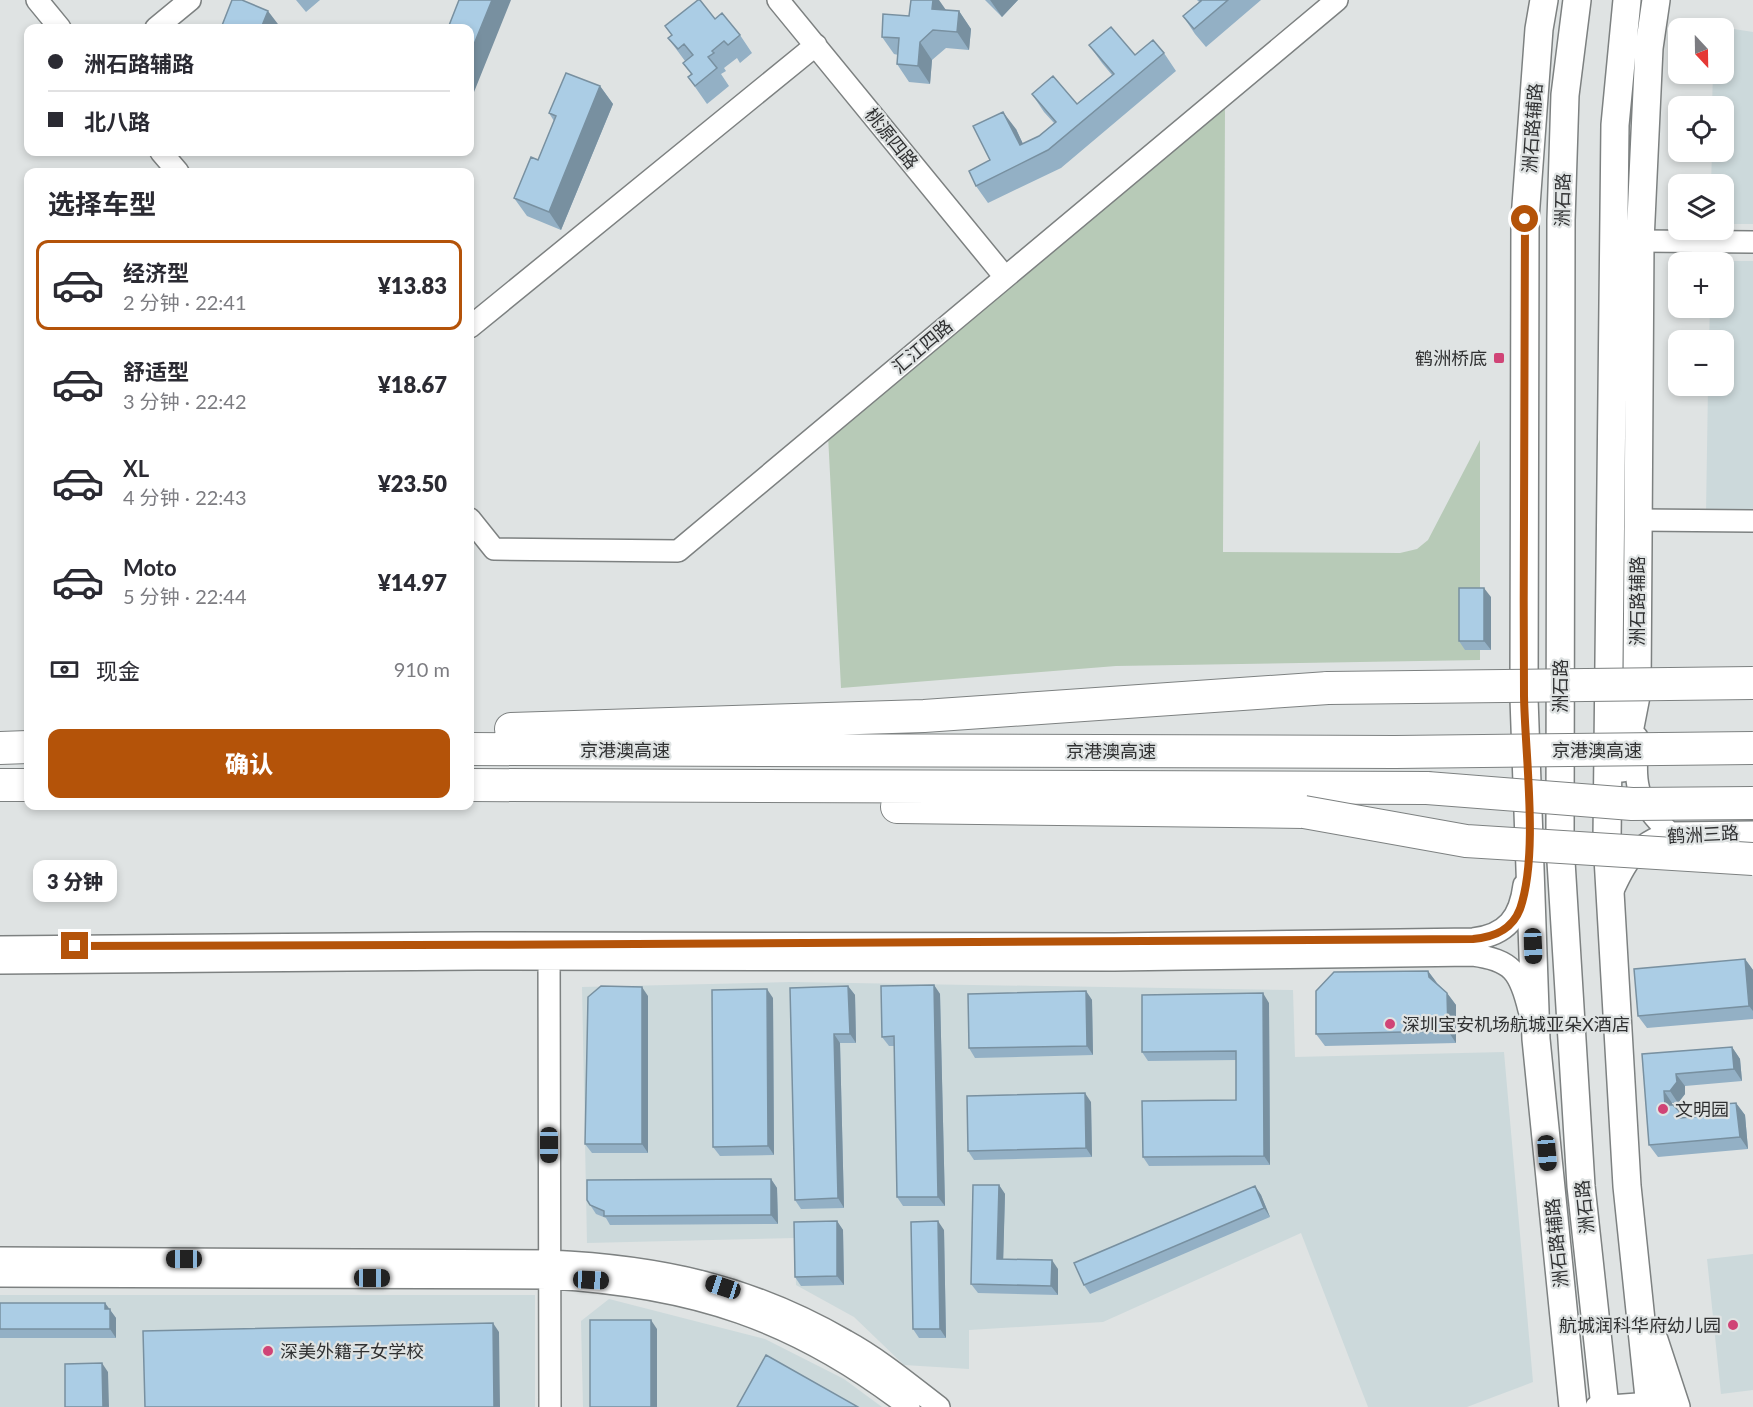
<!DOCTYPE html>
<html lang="zh">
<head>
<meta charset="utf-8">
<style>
	:root { --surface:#fff; --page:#f2f2f3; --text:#2b2b33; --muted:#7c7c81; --line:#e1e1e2; --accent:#b45309 }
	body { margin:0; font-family:Lato,"Noto Sans SC",sans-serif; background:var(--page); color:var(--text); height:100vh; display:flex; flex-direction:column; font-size:22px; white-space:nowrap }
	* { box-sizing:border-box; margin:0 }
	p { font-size:20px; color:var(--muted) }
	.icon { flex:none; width:33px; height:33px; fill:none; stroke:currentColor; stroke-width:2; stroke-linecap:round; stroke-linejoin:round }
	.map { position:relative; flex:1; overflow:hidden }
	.sheet { position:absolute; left:24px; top:168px; width:450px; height:642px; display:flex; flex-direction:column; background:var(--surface); border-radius:12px; box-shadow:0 3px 9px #0003 }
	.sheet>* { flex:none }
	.top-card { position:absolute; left:24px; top:24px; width:450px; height:132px; border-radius:12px; box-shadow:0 3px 9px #0003; display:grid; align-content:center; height:132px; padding:0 24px; background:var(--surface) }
	.needle { width:39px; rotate:158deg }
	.controls { position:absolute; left:1668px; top:18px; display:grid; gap:12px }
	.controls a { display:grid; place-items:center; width:66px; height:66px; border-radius:12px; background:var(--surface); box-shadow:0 3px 9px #0003; font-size:30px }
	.end { position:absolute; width:27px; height:27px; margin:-14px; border:8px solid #b45309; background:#fff; box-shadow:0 0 0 3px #fff }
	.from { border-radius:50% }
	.bubble { position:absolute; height:42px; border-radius:12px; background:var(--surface); box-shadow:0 3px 9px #0003; font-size:20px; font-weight:800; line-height:42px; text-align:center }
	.car { position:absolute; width:18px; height:36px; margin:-18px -9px; border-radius:8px; box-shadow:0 0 4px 2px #0007; background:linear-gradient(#222 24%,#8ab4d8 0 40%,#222 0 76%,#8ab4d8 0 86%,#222 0) }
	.top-card b { display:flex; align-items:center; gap:21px; height:57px; font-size:22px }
	.top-card b+b { border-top:2px solid var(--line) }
	.top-card i { width:15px; height:15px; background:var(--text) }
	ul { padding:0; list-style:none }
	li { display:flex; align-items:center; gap:18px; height:90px; margin:0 12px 9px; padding:0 12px; border:3px solid transparent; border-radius:12px }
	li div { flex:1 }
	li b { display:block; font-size:22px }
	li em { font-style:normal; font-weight:800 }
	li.current { border-color:var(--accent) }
	li>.icon { width:54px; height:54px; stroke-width:1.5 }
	h2 { padding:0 24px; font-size:27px; line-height:72px }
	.pay { display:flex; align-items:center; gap:15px; height:66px; padding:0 24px; font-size:22px }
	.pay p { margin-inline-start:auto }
	.primary-button { display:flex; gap:12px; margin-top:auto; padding:12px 24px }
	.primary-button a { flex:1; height:69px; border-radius:12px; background:var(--accent); color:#fff; font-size:24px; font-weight:800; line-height:69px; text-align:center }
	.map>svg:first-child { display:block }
	.built { fill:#ccd9db }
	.green { fill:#b7cab7 }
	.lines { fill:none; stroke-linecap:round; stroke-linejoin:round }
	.minor-casing { stroke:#7d8181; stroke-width:24 }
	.major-casing { stroke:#7d8181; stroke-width:30 }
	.highway-casing { stroke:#7d8181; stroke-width:34 }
	.minor { stroke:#fff; stroke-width:21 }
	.major { stroke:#fff; stroke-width:27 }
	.highway { stroke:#fff; stroke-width:32 }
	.highway-bridge-casing { stroke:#7d8181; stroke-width:34; stroke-linecap:butt }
	.highway-bridge { stroke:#fff; stroke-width:32 }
	.wall { fill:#93b0c5 }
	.shaded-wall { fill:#7890a0 }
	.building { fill:#abcde5; stroke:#7890a0; stroke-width:1.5 }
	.route { stroke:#b45309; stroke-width:8 }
	.poi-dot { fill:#d04476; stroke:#dfe3e3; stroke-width:2 }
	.labels { text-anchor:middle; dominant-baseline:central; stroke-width:4.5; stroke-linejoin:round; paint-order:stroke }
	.street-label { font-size:18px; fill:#303132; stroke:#dfe3e3 }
	.poi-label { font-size:18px; fill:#303132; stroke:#dfe3e3; text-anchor:start }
</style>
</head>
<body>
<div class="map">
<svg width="1753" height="1407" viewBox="0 0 1753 1407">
	<rect width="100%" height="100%" fill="#dfe3e3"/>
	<path class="built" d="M1714 26 1753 32V224H1724V184H1711L1712 152H1724V106H1712L1713 74H1724V28H1713Z
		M1711 261H1753V513H1706L1708 386H1724V340H1709L1710 308H1724V262Z
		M790 982 1293 990 1295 1057 1504 1052 1533 1382 1467 1407H1368L1301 1233 1103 1322 969 1330V1369L904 1365 854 1317 796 1285 795 1238 587 1243 582 987Z
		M1753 1254V1390L1721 1394 1707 1259Z
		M0 1295H535V1407H0Z
		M609 1299 765 1339 844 1379 882 1407H583L581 1321Z"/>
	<path class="green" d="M1225 108 1223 552 1400 553 1417 549 1428 540 1480 440V660L1116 666 841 688 828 435Z"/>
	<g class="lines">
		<g class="minor-casing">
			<path id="minor" d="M37 0 60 28
				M778 0 1005 277
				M156 28 190 0
				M161 152 178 172
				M1640 241 1753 242
				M470 327 816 45
				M470 519 494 549 678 551 1337 0
				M1638 520 1753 521
				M1637 737C1636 786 1632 797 1670 833
				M1611 895C1624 865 1635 843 1670 833L1753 832
				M0 947 477 943 1114 944 1473 939C1507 935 1520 917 1524 885
				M549 947 550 1407
				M0 963 477 959 1114 960 1473 955C1512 960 1520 972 1529 1010
				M0 1258 549 1261C659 1266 749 1285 846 1341 879 1359 909 1384 939 1407
				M0 1276 550 1278C692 1286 795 1319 909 1407
				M1596 1407 1665 1402"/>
		</g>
		<g class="major-casing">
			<path id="major" d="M1544 0 1539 29 1525 219 1524 698 1536 1039 1573 1407
				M1577 0 1565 95 1561 220 1560 845 1581 1186 1605 1407
				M1627 0 1615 125 1607 840 1627 1186 1650 1407
				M1622 768 1637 691 1640 241 1649 48 1656 0
				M1654 1340 1676 1407"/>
		</g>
		<g class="highway-casing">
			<path id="highway" d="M511 729 924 716 1328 688
				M0 748 28 747
				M470 749 1395 752
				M0 785H28
				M470 785 1427 788
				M897 807 1304 812"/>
		</g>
		<use href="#minor" class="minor"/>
		<use href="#major" class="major"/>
		<use href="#highway" class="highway"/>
		<g class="highway-bridge-casing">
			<path id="highway-bridge" d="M1328 688 1753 683
				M1395 752 1753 748
				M1427 788 1632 804 1753 803
				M1304 812 1466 841 1753 859"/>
		</g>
		<use href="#highway-bridge" class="highway-bridge"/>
	</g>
	<path class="wall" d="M296 0H320L306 12Z
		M985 0H1018L1002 17Z
		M1197 0H1261L1206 47 1195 34 1183 16 1199 2Z
		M946 10 959 11 971 29 969 50 946 48 932 60 930 84 909 82 897 64 898 55 894 54 882 37 909 16Z
		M715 19 740 35 752 53 740 63 737 58 724 68 726 71 721 74 729 86 707 104 688 77 691 74 683 63 685 61 668 38 672 35 665 26Z
		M1089 45 1135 55 1164 53 1176 71 1061 168 988 203 976 186 990 160 1016 129 1023 144 1039 136 1054 123 1044 112 1032 94 1077 104 1112 75 1102 63Z
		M600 86 613 104 561 230 527 216 514 198 538 160 554 121 549 113Z
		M1491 597V650H1465L1459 641Z
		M1745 959 1753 970V1019L1647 1028 1638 1016Z
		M1428 971 1437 983 1447 993 1456 1005V1043L1325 1046 1316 1034Z
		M934 985 940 994 945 1206H903L897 1197 894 1046H889L882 1037Z
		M848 986 855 995 856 1043H840L844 1208 801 1209 795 1200 790 988Z
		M1086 991 1092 1000 1093 1055 975 1058 969 1048Z
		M648 996V1153H592L585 1144Z
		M773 998 774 1155 720 1156 713 1147Z
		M1269 1003 1270 1165 1149 1166 1143 1157 1236 1100V1060L1148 1061 1142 1052Z
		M1732 1047 1740 1059 1742 1081 1685 1086V1094L1678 1103H1672V1105L1679 1111 1684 1118 1713 1115 1736 1103 1745 1115 1748 1149 1658 1157 1649 1145 1642 1054Z
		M1091 1102 1092 1157 974 1160 968 1151Z
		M771 1179 777 1188 778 1224 610 1225 606 1218 596 1214 587 1200Z
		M999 1185 1005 1194 1003 1259 1058 1269V1295L978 1293 971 1284Z
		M1255 1186 1261 1195 1270 1217 1090 1294 1084 1285Z
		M837 1221 843 1230 844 1285 801 1286 795 1277Z
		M944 1230 946 1338H919L913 1329Z
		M0 1303H105L116 1318V1338H0Z"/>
	<path class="shaded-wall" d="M492 0H511L470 102V54Z
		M933 0H939L946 10 945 27 932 9Z
		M990 0H1018L1002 17Z
		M268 11 281 28H261Z
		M959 11 971 29 969 50 957 32Z
		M920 42 932 60 930 84 918 66Z
		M600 86 613 104 561 230 549 212Z
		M1003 112 1016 129 1030 159 1020 145Z
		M1484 588 1491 597V650L1484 641Z
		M1745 959 1753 970V1011L1749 1006Z
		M1428 971 1437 983 1429 977Z
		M934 985 940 994 945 1206 938 1197Z
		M848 986 855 995 856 1043 850 1034Z
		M642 987 648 996V1153L642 1144Z
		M767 989 773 998 774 1155 768 1146Z
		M1086 991 1092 1000 1093 1055 1087 1046Z
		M1263 993 1269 1003 1270 1165 1264 1156Z
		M1447 993 1456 1005V1043L1448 1031Z
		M834 1034 840 1043 844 1208 838 1198Z
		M1732 1047 1740 1059 1742 1081 1734 1069Z
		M1676 1074 1685 1086V1094L1678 1103 1670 1091Z
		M1664 1091 1672 1103 1674 1117 1665 1105Z
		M1085 1093 1091 1102 1092 1157 1086 1148Z
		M1736 1103 1745 1115 1748 1149 1740 1137Z
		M771 1179 777 1188 778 1224 771 1215Z
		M999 1185 1005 1194 1003 1268 997 1259Z
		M1255 1186 1261 1195 1270 1217 1264 1208Z
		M837 1221 843 1230 844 1285 837 1276Z
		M938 1221 944 1230 946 1338 940 1329Z
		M1052 1260 1058 1269V1295L1051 1286Z
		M105 1303 116 1318V1338L110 1329 105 1309Z
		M651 1320 657 1329V1407H651Z
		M493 1323 499 1332 500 1407H494Z
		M102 1363 108 1372 109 1407H103Z"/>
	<path class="building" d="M232 0H242L268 11 261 28H221Z
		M459 0H492L470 54V28H448Z
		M698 0H700L715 19 722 13 740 35 728 45 724 41 712 51 714 53 708 57 717 68 695 86 688 77 692 74 683 63 693 55 684 44 678 49 668 38 672 35 665 26Z
		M911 0H933L932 9 959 11 957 32 933 30 920 42 918 66 897 64 899 38 882 37 883 14 909 16Z
		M1200 0H1228L1194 29 1183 16 1201 1Z
		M1111 27 1135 55 1153 40 1164 53 1048 150 976 186 969 171 990 160 973 126 1003 112 1020 145 1039 136 1056 122 1032 94 1053 76 1077 104 1114 74 1089 45Z
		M566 73 600 86 549 212 514 198 531 157 538 160 556 116 549 113Z
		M1459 588H1484V641H1459Z
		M1745 959 1749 1006 1638 1016 1634 969Z
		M1428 971 1429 977 1447 993 1448 1031 1316 1034V991L1334 972Z
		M934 985 938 1197H897L894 1036 882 1037 881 986Z
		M601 986 642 987V1144H585L588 997Z
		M848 986 850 1034H834L838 1198 795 1200 790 988Z
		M767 989 768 1146 713 1147 712 990Z
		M1086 991 1087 1046 969 1048 968 994Z
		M1263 993 1264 1156 1143 1157 1142 1101 1236 1100V1051L1142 1052V995Z
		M1732 1047 1734 1069 1676 1074 1677 1082 1670 1091H1664L1665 1105H1673L1679 1111 1680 1118 1713 1115 1712 1105 1736 1103 1740 1137 1649 1145 1642 1054Z
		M1085 1093 1086 1148 968 1151 967 1096Z
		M771 1179V1215L604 1216V1211L590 1205 587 1200V1180Z
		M973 1185H999L997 1259 1052 1260 1051 1286 971 1284Z
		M1255 1186 1264 1208 1084 1285 1074 1263Z
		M837 1221V1276L795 1277 794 1222Z
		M938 1221 940 1329H913L911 1222Z
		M0 1303H105V1309H110V1329H0Z
		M590 1320H651V1407H590Z
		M493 1323 494 1407H145L143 1331Z
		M766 1355 858 1407H737Z
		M102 1363 103 1407H65V1364Z"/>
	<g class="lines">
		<path class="route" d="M75 946C541 944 1007 945 1473 939 1494 937 1512 930 1520 909 1539 854 1525 756 1524 696 1523 537 1525 378 1525 219"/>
	</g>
	<g class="poi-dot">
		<rect x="1493" y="352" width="12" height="12" rx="3"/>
		<circle cx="1390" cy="1024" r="6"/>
		<circle cx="1663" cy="1109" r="6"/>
		<circle cx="1733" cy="1325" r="6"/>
		<circle cx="268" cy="1351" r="6"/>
	</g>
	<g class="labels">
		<g class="street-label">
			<text transform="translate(1532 128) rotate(-86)">洲石路辅路</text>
			<text transform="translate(892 138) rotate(51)">桃源四路</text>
			<text transform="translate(1562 200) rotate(-89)">洲石路</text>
			<text transform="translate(922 346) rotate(-40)">汇江四路</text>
			<text transform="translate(1637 601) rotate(-90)">洲石路辅路</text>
			<text transform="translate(1560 686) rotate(-90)">洲石路</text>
			<text x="625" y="750">京港澳高速</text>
			<text x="1597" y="750">京港澳高速</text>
			<text x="1111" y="751">京港澳高速</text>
			<text transform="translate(1703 834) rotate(-3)">鹤洲三路</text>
			<text transform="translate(1584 1207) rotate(-96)">洲石路</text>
			<text transform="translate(1556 1243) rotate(-96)">洲石路辅路</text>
		</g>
		<g class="poi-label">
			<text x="1487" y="358" text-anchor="end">鹤洲桥底</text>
			<text x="1402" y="1024">深圳宝安机场航城亚朵X酒店</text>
			<text x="1675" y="1109">文明园</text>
			<text x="1721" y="1325" text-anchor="end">航城润科华府幼儿园</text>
			<text x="280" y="1351">深美外籍子女学校</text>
		</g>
	</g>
</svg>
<div class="controls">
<a><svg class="needle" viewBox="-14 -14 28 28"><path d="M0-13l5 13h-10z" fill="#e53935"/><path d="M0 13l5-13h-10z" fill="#7c7c81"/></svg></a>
<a><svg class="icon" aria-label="locate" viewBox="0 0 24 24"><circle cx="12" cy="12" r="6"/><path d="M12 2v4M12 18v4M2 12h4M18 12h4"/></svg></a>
<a><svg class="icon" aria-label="layers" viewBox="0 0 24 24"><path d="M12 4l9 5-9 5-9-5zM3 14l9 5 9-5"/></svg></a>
<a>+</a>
<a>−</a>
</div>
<i class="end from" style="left:1525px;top:219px"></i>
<i class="end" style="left:75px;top:946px"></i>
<div class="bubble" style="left:33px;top:860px;width:84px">3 分钟</div>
<i class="car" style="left:1533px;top:946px;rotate:178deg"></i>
<i class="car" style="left:549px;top:1145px;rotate:180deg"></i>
<i class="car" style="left:1547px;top:1153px;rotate:175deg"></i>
<i class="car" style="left:184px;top:1259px;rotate:270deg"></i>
<i class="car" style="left:372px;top:1278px;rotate:90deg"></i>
<i class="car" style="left:591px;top:1280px;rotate:93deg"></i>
<i class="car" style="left:723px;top:1287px;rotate:288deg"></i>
<div class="top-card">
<b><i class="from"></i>洲石路辅路</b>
<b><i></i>北八路</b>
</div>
<section class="sheet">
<h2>选择车型</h2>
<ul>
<li class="current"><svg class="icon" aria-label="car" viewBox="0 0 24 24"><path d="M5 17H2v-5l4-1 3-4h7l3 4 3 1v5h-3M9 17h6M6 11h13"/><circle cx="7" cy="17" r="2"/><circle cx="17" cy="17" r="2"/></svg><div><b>经济型</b><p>2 分钟 · 22:41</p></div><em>¥13.83</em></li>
<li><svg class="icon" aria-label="car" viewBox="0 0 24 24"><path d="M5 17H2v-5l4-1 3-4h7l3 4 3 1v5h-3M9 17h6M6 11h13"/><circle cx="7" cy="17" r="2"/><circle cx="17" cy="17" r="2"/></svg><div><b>舒适型</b><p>3 分钟 · 22:42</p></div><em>¥18.67</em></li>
<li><svg class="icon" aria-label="car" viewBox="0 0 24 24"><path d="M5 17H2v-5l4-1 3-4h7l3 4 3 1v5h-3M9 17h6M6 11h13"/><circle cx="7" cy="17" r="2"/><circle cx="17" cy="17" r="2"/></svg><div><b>XL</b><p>4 分钟 · 22:43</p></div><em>¥23.50</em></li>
<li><svg class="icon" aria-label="car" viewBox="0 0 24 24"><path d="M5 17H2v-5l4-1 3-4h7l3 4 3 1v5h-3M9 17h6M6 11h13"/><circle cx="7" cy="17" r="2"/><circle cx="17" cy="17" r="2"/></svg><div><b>Moto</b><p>5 分钟 · 22:44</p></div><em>¥14.97</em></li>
</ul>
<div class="pay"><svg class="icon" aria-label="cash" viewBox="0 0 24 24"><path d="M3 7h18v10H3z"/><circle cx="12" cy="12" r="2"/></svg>现金<p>910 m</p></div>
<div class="primary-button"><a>确认</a></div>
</section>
</div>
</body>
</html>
